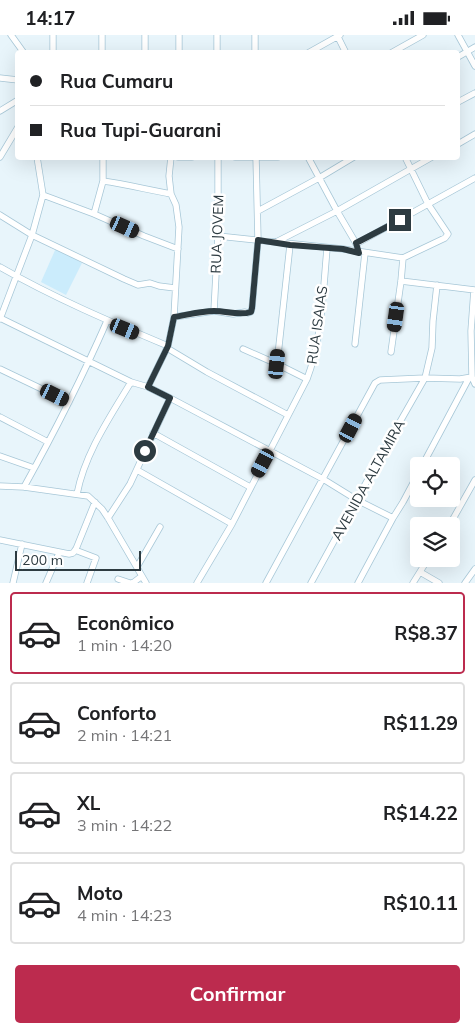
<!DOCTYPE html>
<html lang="pt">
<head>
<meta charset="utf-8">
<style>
	:root { --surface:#fff; --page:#f6f6f6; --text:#202124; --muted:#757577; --line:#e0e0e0; --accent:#bc2b4e }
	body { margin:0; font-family:Mulish,sans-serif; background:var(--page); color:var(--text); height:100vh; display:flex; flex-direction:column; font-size:19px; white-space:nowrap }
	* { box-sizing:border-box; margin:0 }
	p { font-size:16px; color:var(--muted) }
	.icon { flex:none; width:28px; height:28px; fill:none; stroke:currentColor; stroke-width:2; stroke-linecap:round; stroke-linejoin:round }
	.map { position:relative; height:548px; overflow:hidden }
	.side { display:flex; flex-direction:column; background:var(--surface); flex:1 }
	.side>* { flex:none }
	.top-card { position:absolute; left:15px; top:15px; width:445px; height:110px; border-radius:5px; box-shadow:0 5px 20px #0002; display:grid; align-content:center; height:110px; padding:0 15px; background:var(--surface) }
	.fabs { position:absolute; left:410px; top:422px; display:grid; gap:10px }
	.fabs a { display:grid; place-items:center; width:50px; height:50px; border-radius:5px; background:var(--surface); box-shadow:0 5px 20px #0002; font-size:25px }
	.scale { position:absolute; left:15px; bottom:12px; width:126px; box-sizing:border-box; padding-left:5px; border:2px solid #2d3b41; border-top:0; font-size:14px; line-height:18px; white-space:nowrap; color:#2d3b41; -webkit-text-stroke:4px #fff; paint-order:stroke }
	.end { position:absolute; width:22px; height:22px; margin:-11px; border:6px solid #2d3b41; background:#fff; box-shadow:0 0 0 2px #fff }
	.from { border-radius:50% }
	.car { position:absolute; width:15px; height:30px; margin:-15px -8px; border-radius:6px; box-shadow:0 0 4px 1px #0007; background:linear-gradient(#222 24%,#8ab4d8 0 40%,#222 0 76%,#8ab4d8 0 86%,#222 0) }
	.top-card b { display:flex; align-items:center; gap:18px; height:48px; font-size:19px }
	.top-card b+b { border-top:1px solid var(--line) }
	.top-card i { width:12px; height:12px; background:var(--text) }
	ul { padding:9px 0 0; list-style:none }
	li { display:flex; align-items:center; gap:15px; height:82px; margin:0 10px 8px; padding:0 5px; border:2px solid var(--line); border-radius:5px }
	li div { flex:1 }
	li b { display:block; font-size:19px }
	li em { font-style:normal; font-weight:700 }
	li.active { border-color:var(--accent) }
	li>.icon { width:45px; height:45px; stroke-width:1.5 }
	.button { display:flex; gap:10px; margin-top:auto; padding:10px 15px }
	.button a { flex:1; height:58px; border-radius:5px; background:var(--accent); color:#fff; font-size:20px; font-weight:700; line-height:58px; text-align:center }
	.status { display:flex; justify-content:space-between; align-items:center; height:35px; padding:0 25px; background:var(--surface); direction:ltr }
	.status svg { height:14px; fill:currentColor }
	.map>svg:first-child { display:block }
	.built { fill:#cbecfc }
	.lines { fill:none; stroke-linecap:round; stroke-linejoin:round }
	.minor-casing { stroke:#a7c7d7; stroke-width:7 }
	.minor { stroke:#fff; stroke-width:5.5 }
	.route { stroke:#2d3b41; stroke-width:6 }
	.labels { text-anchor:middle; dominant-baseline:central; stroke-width:5; stroke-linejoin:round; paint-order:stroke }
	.street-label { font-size:14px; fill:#2d3b41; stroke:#fff }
</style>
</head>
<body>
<div class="status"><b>14:17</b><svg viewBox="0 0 49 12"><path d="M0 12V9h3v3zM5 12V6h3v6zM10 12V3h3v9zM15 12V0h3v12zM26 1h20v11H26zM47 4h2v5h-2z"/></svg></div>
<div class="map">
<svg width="475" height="548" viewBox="0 0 475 548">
	<rect width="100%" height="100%" fill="#e8f5fb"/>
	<path class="built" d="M56 213 82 228 66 260 41 247Z"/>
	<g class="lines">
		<g class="minor-casing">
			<path id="minor" d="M11 0 24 18
				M102 0V18
				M145 0V18
				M179 0V18
				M217 0V18
				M255 0V18
				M337 0 346 18
				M458 0 475 31
				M53 18V0
				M308 18 340 0
				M391 18 423 0
				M458 22 475 12
				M0 43 18 45
				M458 67 475 58
				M0 76 18 65
				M458 109 475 99
				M0 122 18 92
				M178 122H192
				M235 122H278
				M308 122 337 176 357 210
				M103 146C126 149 148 155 171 159
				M43 160 94 179 144 201 178 214
				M258 176 319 143 354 122
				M94 179 103 146V122
				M0 180 32 200 124 244 138 250 150 248 159 251 175 253
				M218 201 343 214 403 223
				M276 207 337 176 432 122
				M356 209 475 143
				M403 223 445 203 448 199 428 169 405 122
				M0 232C54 263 111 287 168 311
				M401 246 475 255
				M474 255 471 296 472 342 475 349
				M214 276 218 201V122
				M174 282 214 276 233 279 245 277 248 278 251 277 252 273 258 205 256 122
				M0 283 131 347 148 352 170 363 323 444 357 465 393 483
				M0 284 32 200 43 160 37 122
				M355 309 365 218
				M167 313 207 337 288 380
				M243 314 277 329 307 344
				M391 317 401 246 403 223
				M277 329 290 210
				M0 334 69 367
				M148 352 168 311 174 282 179 192 176 170 171 159 169 141 171 122
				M0 382 48 407
				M153 398 250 452
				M0 421 34 433
				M422 431 469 343
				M137 435 232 489
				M0 451 24 452 88 461 102 474 108 483 146 548
				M24 452C54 398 82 343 107 286
				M77 459C85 418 110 382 131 347
				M108 483 130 449 170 363
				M449 491 475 445
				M0 505 69 519 73 518 76 514 95 467
				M75 515 96 523 87 548
				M137 532 160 492
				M420 537 439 548
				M118 544 130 548
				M13 548 22 509
				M46 548 59 518
				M131 548 134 547 142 541
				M197 548 232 489 307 344C322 305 323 256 327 214
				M266 548 375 348 380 345 425 343 460 344 472 342
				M311 548 389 406 425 343 432 313 433 286 437 250
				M358 548 393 483 403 467 419 437
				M413 548 428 524
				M465 548 475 534"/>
		</g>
		<use href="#minor" class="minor"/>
	</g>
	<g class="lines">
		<path class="route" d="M145 416 170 363 148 352 168 311 174 282C187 280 201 276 214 276 227 276 239 281 251 277L252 273 258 205 290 210 343 214 359 218 356 208 400 185"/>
	</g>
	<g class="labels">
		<g class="street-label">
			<text transform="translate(217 199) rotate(-88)">RUA JOVEM</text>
			<text transform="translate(317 290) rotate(-82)">RUA ISAIAS</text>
			<text transform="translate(368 445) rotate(-61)">AVENIDA ALTAMIRA</text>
		</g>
	</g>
</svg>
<div class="fabs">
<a><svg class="icon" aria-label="locate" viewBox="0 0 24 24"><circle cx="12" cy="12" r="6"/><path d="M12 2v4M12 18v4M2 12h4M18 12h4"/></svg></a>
<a><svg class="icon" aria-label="layers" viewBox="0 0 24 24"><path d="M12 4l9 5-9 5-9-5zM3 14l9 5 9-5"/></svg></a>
</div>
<div class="scale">200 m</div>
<i class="end from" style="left:145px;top:416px"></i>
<i class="end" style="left:400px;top:185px"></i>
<i class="car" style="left:125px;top:192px;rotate:114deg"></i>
<i class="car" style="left:396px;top:282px;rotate:188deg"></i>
<i class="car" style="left:125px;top:294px;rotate:112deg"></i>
<i class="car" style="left:277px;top:329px;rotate:6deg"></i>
<i class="car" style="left:55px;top:360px;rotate:116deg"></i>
<i class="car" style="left:351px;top:393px;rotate:28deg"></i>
<i class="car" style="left:263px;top:428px;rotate:208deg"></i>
<div class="top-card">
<b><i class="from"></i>Rua Cumaru</b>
<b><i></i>Rua Tupi-Guarani</b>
</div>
</div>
<section class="side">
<ul>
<li class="active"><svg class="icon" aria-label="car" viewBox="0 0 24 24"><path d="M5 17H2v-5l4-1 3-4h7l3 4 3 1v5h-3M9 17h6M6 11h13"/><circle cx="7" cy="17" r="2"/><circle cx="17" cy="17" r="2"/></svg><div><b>Econômico</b><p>1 min · 14:20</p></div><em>R$8.37</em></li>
<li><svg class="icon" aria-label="car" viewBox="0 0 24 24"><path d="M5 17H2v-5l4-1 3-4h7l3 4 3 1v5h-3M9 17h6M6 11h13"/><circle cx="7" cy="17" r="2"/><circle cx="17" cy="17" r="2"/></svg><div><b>Conforto</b><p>2 min · 14:21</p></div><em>R$11.29</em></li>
<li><svg class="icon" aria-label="car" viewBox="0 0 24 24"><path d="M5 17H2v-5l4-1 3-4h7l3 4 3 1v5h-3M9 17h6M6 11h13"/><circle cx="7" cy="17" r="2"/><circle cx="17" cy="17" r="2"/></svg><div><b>XL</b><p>3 min · 14:22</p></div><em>R$14.22</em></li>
<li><svg class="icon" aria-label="car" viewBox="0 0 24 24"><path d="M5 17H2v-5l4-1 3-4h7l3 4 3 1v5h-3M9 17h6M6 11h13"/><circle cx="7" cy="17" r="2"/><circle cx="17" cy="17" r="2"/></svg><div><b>Moto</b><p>4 min · 14:23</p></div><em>R$10.11</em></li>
</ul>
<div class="button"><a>Confirmar</a></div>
</section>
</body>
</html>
